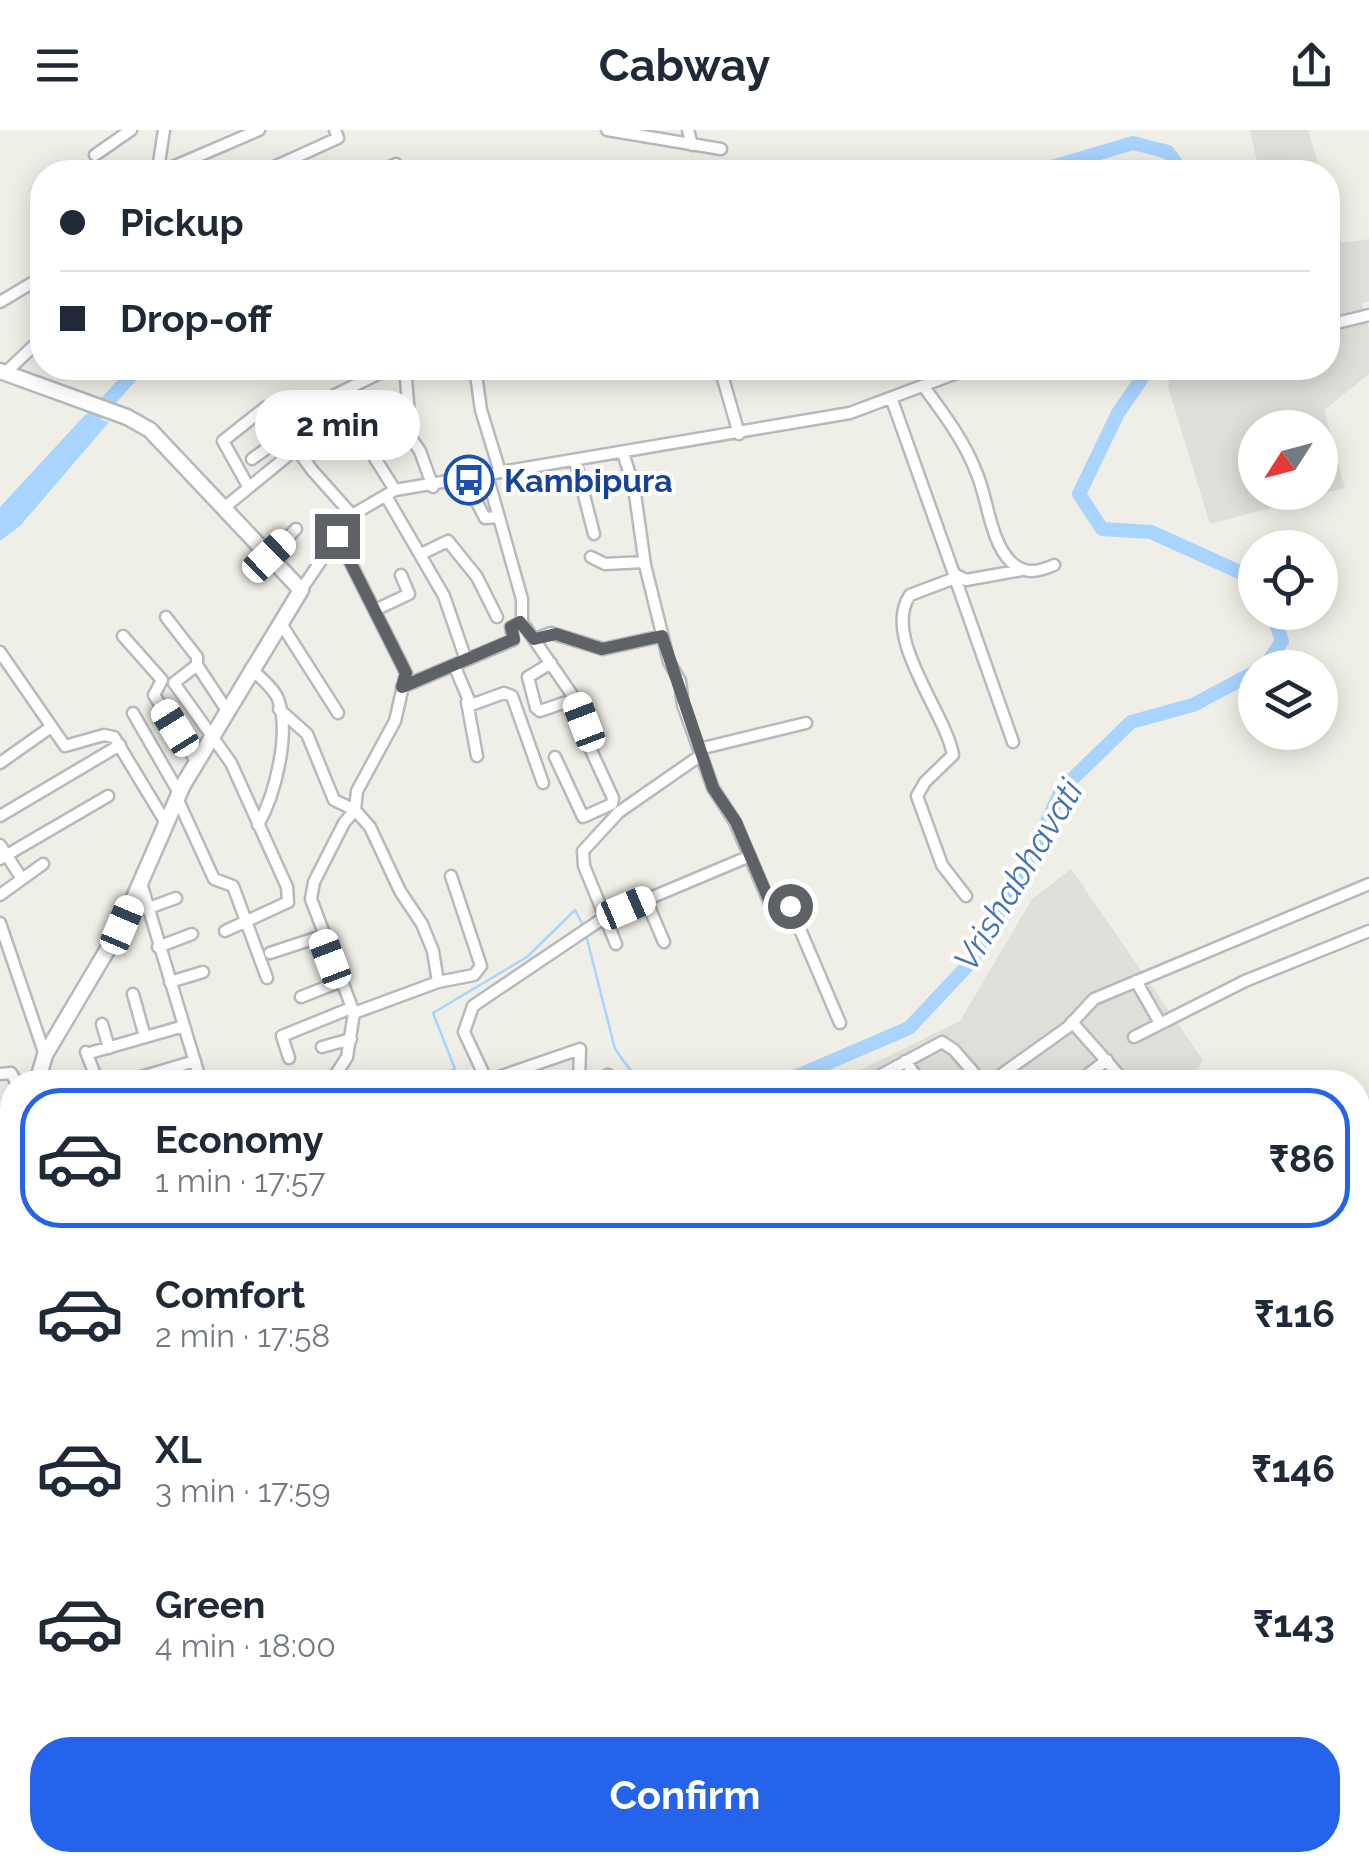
<!DOCTYPE html>
<html lang="en">
<head>
<meta charset="utf-8">
<style>
	:root { --surface:#fff; --page:#f2f2f3; --text:#1f2937; --muted:#747a83; --line:#e0e1e3; --accent:#2563eb }
	body { margin:0; font-family:Raleway,sans-serif; background:var(--page); color:var(--text); height:100vh; display:flex; flex-direction:column; font-size:38px; white-space:nowrap }
	* { box-sizing:border-box; margin:0 }
	p { font-size:32px; color:var(--muted) }
	.icon { flex:none; width:55px; height:55px; fill:none; stroke:currentColor; stroke-width:2; stroke-linecap:round; stroke-linejoin:round }
	.map { position:relative; flex:1; overflow:hidden }
	.sheet { position:absolute; left:0px; top:940px; width:1370px; height:802px; display:flex; flex-direction:column; background:var(--surface); border-radius:40px 40px 0 0; box-shadow:0 5px 25px #0003 }
	.sheet>* { flex:none }
	.banner { position:absolute; left:30px; top:30px; width:1310px; height:220px; border-radius:40px; box-shadow:0 5px 25px #0003; display:grid; align-content:center; height:220px; padding:0 30px; background:var(--surface) }
	.needle { width:65px; rotate:234deg }
	.buttons { position:absolute; left:1238px; top:280px; display:grid; gap:20px }
	.buttons a { display:grid; place-items:center; width:100px; height:100px; border-radius:50%; background:var(--surface); box-shadow:0 5px 25px #0003; font-size:50px }
	.end { position:absolute; width:45px; height:45px; margin:-22px; border:12px solid #5e6267; background:#fff; box-shadow:0 0 0 5px #fff }
	.from { border-radius:50% }
	.bubble { position:absolute; height:70px; border-radius:35px; background:var(--surface); box-shadow:0 5px 25px #0003; font-size:32px; font-weight:700; line-height:70px; text-align:center }
	.car { position:absolute; width:30px; height:60px; margin:-30px -15px; border-radius:12px; box-shadow:0 0 8px 2px #0007; background:linear-gradient(#fff 24%,#345 0 40%,#fff 0 76%,#345 0 86%,#fff 0) }
	.banner b { display:flex; align-items:center; gap:35px; height:95px; font-size:38px }
	.banner b+b { border-top:2px solid var(--line) }
	.banner i { width:25px; height:25px; background:var(--text) }
	ul { padding:18px 0 0; list-style:none }
	li { display:flex; align-items:center; gap:30px; height:140px; margin:0 20px 15px; padding:0 10px; border:5px solid transparent; border-radius:40px }
	li div { flex:1 }
	li b { display:block; font-size:38px }
	li em { font-style:normal; font-weight:700 }
	li.active { border-color:var(--accent) }
	li>.icon { width:90px; height:90px; stroke-width:1.5 }
	.button { display:flex; gap:20px; margin-top:auto; padding:20px 30px }
	.button a { flex:1; height:115px; border-radius:40px; background:var(--accent); color:#fff; font-size:40px; font-weight:700; line-height:115px; text-align:center }
	header { display:flex; justify-content:space-between; align-items:center; height:130px; padding:0 30px; background:var(--surface); font-size:45px; font-weight:700 }
	.map>svg:first-child { display:block }
	.industrial { fill:#dfded9; fill-rule:evenodd }
	.water { fill:#a9d4ff }
	.lines { fill:none; stroke-linecap:round; stroke-linejoin:round }
	.stream { stroke:#a9d4ff; stroke-width:2.5 }
	.river { stroke:#a9d4ff; stroke-width:14 }
	.street-casing { stroke:#b7b9bd; stroke-width:15 }
	.secondary-casing { stroke:#b5b9be; stroke-width:19 }
	.street { stroke:#fff; stroke-width:10 }
	.secondary { stroke:#fff; stroke-width:14 }
	.route { stroke:#5e6267; stroke-width:12 }
	.labels { text-anchor:middle; dominant-baseline:central; stroke-width:8; stroke-linejoin:round; paint-order:stroke }
	.transit-label { font-size:32px; font-weight:bold; fill:#164399; stroke:#fff; text-anchor:start }
	.water-label { font-size:35px; font-style:italic; fill:#4373b2; stroke:#fff }
</style>
</head>
<body>
<header><svg class="icon" aria-label="menu" viewBox="0 0 24 24"><path d="M4 6h16M4 12h16M4 18h16"/></svg>Cabway<svg class="icon" aria-label="share" viewBox="0 0 24 24"><path d="M12 15V3M7 8l5-5 5 5M5 13v7h14v-7"/></svg></header>
<div class="map">
<svg width="1369" height="1741" viewBox="0 0 1369 1741">
	<rect width="100%" height="100%" fill="#f0efe7"/>
	<path class="industrial" d="M1250 0H1308L1321 42H1225L1257 32Z
		M1328 64 1342 113 1369 109V171L1362 174 1369 199V244L1324 280 1345 358 1210 394 1168 257 1172 238H1328ZM1255 298H1320V362H1255Z
		M1071 739 1203 930 1187 952H836L960 891 1032 769Z"/>
	<path class="water" d="M85 285 109 292 20 396 0 411V377Z"/>
	<g class="lines">
		<path class="stream" d="M586 805 615 919 639 952
			M426 952 455 939 433 883 527 827 575 780 584 797"/>
		<path class="river" d="M1035 42 1133 13 1168 22 1182 42
			M1149 238 1118 283 1079 364 1102 399 1151 402 1255 449
			M82 300 138 238
			M1264 538 1282 511 1272 482
			M783 952 909 898 971 832 1028 732 1062 659 1131 592 1193 575 1255 542
			M1251 1730 1266 1741"/>
		<g class="street-casing">
			<path id="street" d="M607 0 721 19
				M688 0 692 15
				M95 25 131 0
				M157 37 168 39 259 0
				M152 42 159 33 164 0
				M263 42 338 8 335 0
				M380 42 396 34
				M0 172 42 147
				M1328 195 1369 185
				M405 238 411 308 420 321 433 357
				M475 238 481 280 500 342
				M720 238 739 304
				M388 239 335 265 395 360
				M5 243 42 208
				M924 257C944 284 965 312 977 344 988 370 990 411 1011 432 1025 445 1038 442 1054 435
				M892 270 954 444 966 450 1022 440
				M623 323 634 357 645 435 669 532 680 551 683 575 713 658 735 692 771 776H790L840 893
				M252 329 287 304
				M575 330 594 404
				M487 345 522 469V492
				M466 351 485 388 499 387
				M248 356 223 311 266 277 312 340 352 385
				M386 366 444 466 466 530
				M225 377 296 319
				M421 424 448 411 477 447 497 487
				M269 426 296 399
				M591 427 605 434 644 432
				M954 445 1013 612
				M955 448 910 465C881 507 946 583 953 625L925 652 917 666 942 735 966 766
				M301 460 352 385 395 360 850 283 970 238
				M375 480 409 464 401 445
				M166 487 197 527V535
				M280 492 338 583
				M123 506 162 550 154 565 196 631
				M534 509 551 503 603 519 662 506
				M0 522 65 616 104 605 114 607 166 693
				M551 533 528 547 536 578 540 581 575 569
				M454 535 471 575 504 563 512 566 543 653
				M251 538C259 547 274 558 278 569 291 603 275 665 258 695
				M402 557 513 510 511 497 522 492 575 569 589 616 613 668 612 674 583 687 555 627
				M467 572 477 626
				M279 579 307 604 334 670 355 680 370 697 400 761 422 794 433 821 438 852 354 883
				M133 583 179 663
				M699 619 806 593
				M0 633 51 597
				M177 668 214 749 233 756 267 848
				M0 686 120 615
				M0 715 22 749
				M0 729 108 666
				M141 753 201 952
				M0 765 43 734
				M646 770 664 812
				M146 779 176 768
				M0 793 45 925
				M225 801 288 772 287 757 231 633 174 553 197 535 226 579
				M616 814 584 736 583 721 619 682 701 625
				M158 817 192 804
				M270 823 322 806
				M1136 851 1160 893
				M170 852 203 842
				M438 852 474 845 481 836 451 746
				M133 864 145 907
				M301 867 339 852
				M1072 892 1125 952
				M102 894 109 918
				M1134 907 1245 851 1369 801
				M322 917 351 909
				M86 922 98 952
				M93 922 184 896
				M289 928 282 906 351 878
				M905 931 921 952
				M0 944 11 943 16 952
				M124 952 195 931
				M331 952 347 927 354 883 311 769 314 752 344 693 355 680 357 661 395 591 406 543 337 406
				M437 952H440
				M579 952 580 919 487 951 464 902 473 876 605 787 750 726
				M596 952 608 945 616 952
				M868 952 942 912 954 920 982 952
				M991 952 1068 897 1094 869 1369 754
				M1078 952 1107 930
				M0 1103 12 1120
				M0 1207 12 1204
				M0 1252 12 1247
				M0 1292 12 1288
				M0 1331 12 1326
				M0 1353 12 1393
				M0 1477 10 1512 0 1521
				M0 1622 12 1624
				M164 1730 167 1741
				M416 1730 418 1741
				M668 1730 672 1741"/>
		</g>
		<g class="secondary-casing">
			<path id="secondary" d="M0 241 127 287 150 300 301 460 183 655 122 795 45 925 37 952
				M0 1017 12 1002"/>
		</g>
		<use href="#street" class="street"/>
		<use href="#secondary" class="secondary"/>
	</g>
	<g class="lines">
		<path class="route" d="M337 406 406 543 402 557 514 509 511 497 520 492 534 509 556 504 602 519 662 506 713 658 736 692 772 777 790 776"/>
	</g>
	<defs>
		<g id="bus-ring" transform="scale(2.5)"><circle r="9.5" fill="#fff" stroke="#1a4fb4" stroke-width="1.5"/><path d="M-5-6H5V4H4V6H2V4H-2V6H-4V4H-5ZM-3.5-4V0h7V-4ZM-3.5 1.2v1.5H-2V1.2ZM2 1.2v1.5H3.5V1.2Z" fill="#1a4fb4"/></g>
	</defs>
	<g fill-rule="evenodd">
		<use href="#bus-ring" x="469" y="350"/>
	</g>
	<g class="labels">
		<g class="transit-label">
			<text x="504" y="350">Kambipura</text>
		</g>
		<g class="water-label">
			<text transform="translate(1018 745) rotate(-59)">Vrishabhavati</text>
		</g>
	</g>
</svg>
<div class="buttons">
<a><svg class="needle" viewBox="-14 -14 28 28"><path d="M0-13l5 13h-10z" fill="#e53935"/><path d="M0 13l5-13h-10z" fill="#747a83"/></svg></a>
<a><svg class="icon" aria-label="locate" viewBox="0 0 24 24"><circle cx="12" cy="12" r="6"/><path d="M12 2v4M12 18v4M2 12h4M18 12h4"/></svg></a>
<a><svg class="icon" aria-label="layers" viewBox="0 0 24 24"><path d="M12 4l9 5-9 5-9-5zM3 14l9 5 9-5"/></svg></a>
</div>
<i class="end from" style="left:790px;top:776px"></i>
<i class="end" style="left:337px;top:406px"></i>
<div class="bubble" style="left:255px;top:260px;width:165px">2 min</div>
<i class="car" style="left:269px;top:426px;rotate:46deg"></i>
<i class="car" style="left:584px;top:592px;rotate:339deg"></i>
<i class="car" style="left:175px;top:598px;rotate:328deg"></i>
<i class="car" style="left:626px;top:778px;rotate:67deg"></i>
<i class="car" style="left:122px;top:795px;rotate:23deg"></i>
<i class="car" style="left:330px;top:829px;rotate:339deg"></i>
<div class="banner">
<b><i class="from"></i>Pickup</b>
<b><i></i>Drop-off</b>
</div>
<section class="sheet">
<ul>
<li class="active"><svg class="icon" aria-label="car" viewBox="0 0 24 24"><path d="M5 17H2v-5l4-1 3-4h7l3 4 3 1v5h-3M9 17h6M6 11h13"/><circle cx="7" cy="17" r="2"/><circle cx="17" cy="17" r="2"/></svg><div><b>Economy</b><p>1 min · 17:57</p></div><em>₹86</em></li>
<li><svg class="icon" aria-label="car" viewBox="0 0 24 24"><path d="M5 17H2v-5l4-1 3-4h7l3 4 3 1v5h-3M9 17h6M6 11h13"/><circle cx="7" cy="17" r="2"/><circle cx="17" cy="17" r="2"/></svg><div><b>Comfort</b><p>2 min · 17:58</p></div><em>₹116</em></li>
<li><svg class="icon" aria-label="car" viewBox="0 0 24 24"><path d="M5 17H2v-5l4-1 3-4h7l3 4 3 1v5h-3M9 17h6M6 11h13"/><circle cx="7" cy="17" r="2"/><circle cx="17" cy="17" r="2"/></svg><div><b>XL</b><p>3 min · 17:59</p></div><em>₹146</em></li>
<li><svg class="icon" aria-label="car" viewBox="0 0 24 24"><path d="M5 17H2v-5l4-1 3-4h7l3 4 3 1v5h-3M9 17h6M6 11h13"/><circle cx="7" cy="17" r="2"/><circle cx="17" cy="17" r="2"/></svg><div><b>Green</b><p>4 min · 18:00</p></div><em>₹143</em></li>
</ul>
<div class="button"><a>Confirm</a></div>
</section>
</div>
</body>
</html>
